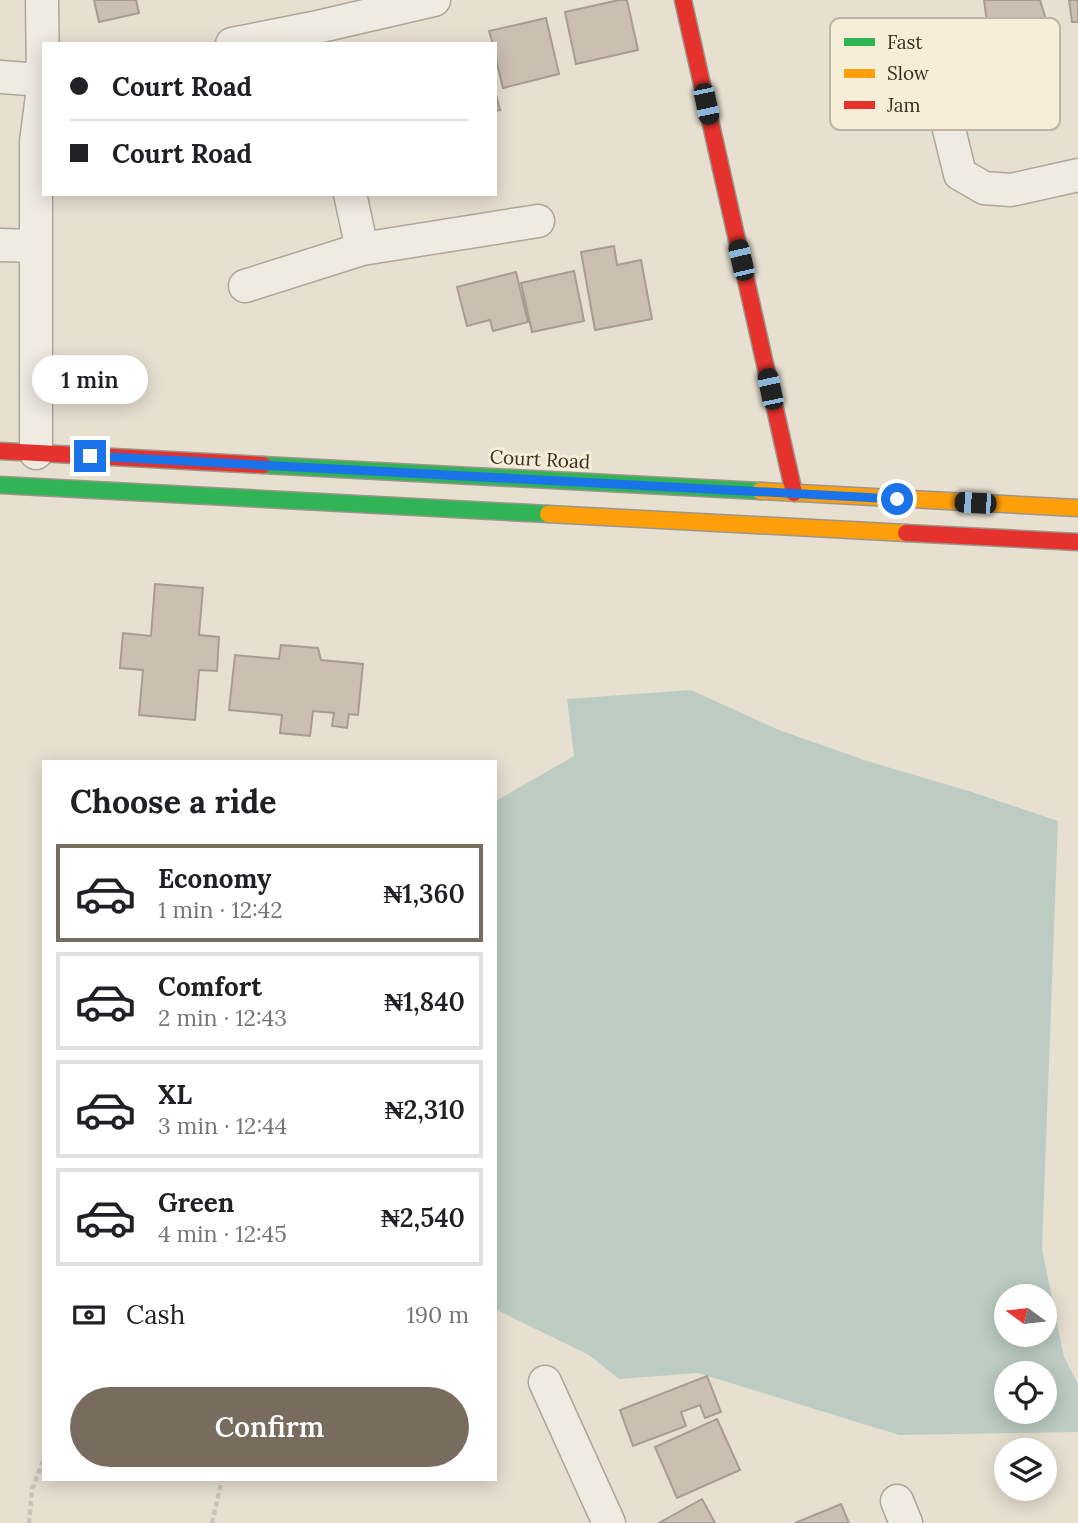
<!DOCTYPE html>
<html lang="en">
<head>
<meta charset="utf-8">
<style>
	:root { --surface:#fff; --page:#f6f6f6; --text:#202124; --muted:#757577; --line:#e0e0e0; --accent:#786c5e }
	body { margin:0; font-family:Lora,serif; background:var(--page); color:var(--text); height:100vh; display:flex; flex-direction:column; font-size:26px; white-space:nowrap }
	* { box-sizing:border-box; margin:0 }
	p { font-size:23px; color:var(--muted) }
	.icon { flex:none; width:38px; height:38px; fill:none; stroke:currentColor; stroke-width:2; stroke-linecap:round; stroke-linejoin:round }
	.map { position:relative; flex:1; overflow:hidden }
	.side { position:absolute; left:42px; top:760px; width:455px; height:721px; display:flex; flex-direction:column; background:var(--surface); border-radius:0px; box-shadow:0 4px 18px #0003 }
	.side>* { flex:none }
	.top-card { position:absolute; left:42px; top:42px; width:455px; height:154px; border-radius:0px; box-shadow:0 4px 18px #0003; display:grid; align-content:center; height:154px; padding:0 28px; background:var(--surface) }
	.needle { width:46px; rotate:285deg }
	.fabs { position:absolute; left:994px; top:1284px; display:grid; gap:14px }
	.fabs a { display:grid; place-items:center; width:63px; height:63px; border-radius:50%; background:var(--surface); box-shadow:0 4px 18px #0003; font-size:35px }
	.end { position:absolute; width:32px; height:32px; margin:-16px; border:9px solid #1a73e8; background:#fff; box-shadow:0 0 0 4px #fff }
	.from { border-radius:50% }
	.bubble { position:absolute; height:49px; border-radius:24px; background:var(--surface); box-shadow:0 4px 18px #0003; font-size:23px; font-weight:600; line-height:49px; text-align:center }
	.car { position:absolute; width:21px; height:42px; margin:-21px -10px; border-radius:9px; box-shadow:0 0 5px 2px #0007; background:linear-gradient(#222 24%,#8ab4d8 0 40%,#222 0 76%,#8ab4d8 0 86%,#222 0) }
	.top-card b { display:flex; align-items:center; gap:24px; height:66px; font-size:26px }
	.top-card b+b { border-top:2px solid var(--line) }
	.top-card i { width:18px; height:18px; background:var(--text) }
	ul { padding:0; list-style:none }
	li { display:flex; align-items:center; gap:21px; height:98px; margin:0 14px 10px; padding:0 14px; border:4px solid var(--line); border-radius:0px }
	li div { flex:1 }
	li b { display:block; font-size:26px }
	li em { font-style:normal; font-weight:600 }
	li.on { border-color:var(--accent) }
	li>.icon { width:63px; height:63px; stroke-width:1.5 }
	h2 { padding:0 28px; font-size:32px; line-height:84px }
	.pay { display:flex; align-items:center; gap:18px; height:77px; padding:0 28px; font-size:26px }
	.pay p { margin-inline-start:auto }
	.cta { display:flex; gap:14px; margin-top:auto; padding:14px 28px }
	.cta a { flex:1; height:80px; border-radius:42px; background:var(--accent); color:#fff; font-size:28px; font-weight:600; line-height:80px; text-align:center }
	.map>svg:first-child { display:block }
	.water { fill:#bcccc2; fill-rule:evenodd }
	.building { fill:#cbbfb2; stroke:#a89c90; stroke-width:2 }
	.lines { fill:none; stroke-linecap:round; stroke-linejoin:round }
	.street-casing { stroke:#ada599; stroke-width:35 }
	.fast-casing { stroke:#9c958a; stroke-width:19 }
	.slow-casing { stroke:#9c958a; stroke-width:19 }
	.jam-casing { stroke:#9c958a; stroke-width:19 }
	.path { stroke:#c8c2b9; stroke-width:4.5; stroke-dasharray:5 3.5; stroke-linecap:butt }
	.street { stroke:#efebe3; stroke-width:32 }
	.fast { stroke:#30b455; stroke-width:16 }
	.slow { stroke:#ff9f0a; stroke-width:16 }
	.jam { stroke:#e5322d; stroke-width:16 }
	.route { stroke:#1a73e8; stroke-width:9 }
	.labels { text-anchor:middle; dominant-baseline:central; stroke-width:6; stroke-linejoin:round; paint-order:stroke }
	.street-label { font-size:19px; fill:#3d2e20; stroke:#f7eed8 }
	.key { fill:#f7eed8; stroke:#bfb4a1; stroke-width:2 }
	.key-label { font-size:19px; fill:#3d2e20 }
</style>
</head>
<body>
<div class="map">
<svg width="1078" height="1523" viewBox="0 0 1078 1523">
	<rect width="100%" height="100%" fill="#e7e0d1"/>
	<path class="water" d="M691 690 779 730 867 761 972 792 1058 821 1042 1249 1064 1357 1078 1384V1432L899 1435 698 1373 619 1379 589 1355 497 1310 495 1306V804L496 801 574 756 567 699ZM1006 1297H1045V1335H1006ZM1006 1374H1045V1412H1006Z"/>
	<path class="building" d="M94 0H136L139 13 99 22Z
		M619 0H627L638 50 576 64 565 12Z
		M984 0H1040L1050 33 990 45Z
		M1069 0H1078V22H1072Z
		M546 18 559 74 503 88 495 55V44H493L489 31Z
		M495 90 500 110 495 111Z
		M614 246 617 265 641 260 652 319 595 330 581 252Z
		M574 271 584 321 532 332 521 283Z
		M516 272 528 322 493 331 490 320 467 326 457 287Z
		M155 584 203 588 199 635 219 637 217 671 199 670 195 720 139 715 143 670 120 668 123 633 151 636Z
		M281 645 318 648 321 660 363 664 358 715 349 714 347 728 332 726 334 713 313 711 310 736 280 733 282 715 229 710 235 655 279 659Z
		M707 1376 721 1412 705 1418 700 1405 681 1412 686 1426 633 1446 620 1410Z
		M717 1419 740 1470 677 1498 655 1447Z
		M702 1499 715 1523H659Z
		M841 1504 849 1523H795Z"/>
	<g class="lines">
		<g class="street-casing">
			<path id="street" d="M232 44 313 28 434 0
				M932 60 960 174 984 188 1011 190 1078 175
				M0 77 43 80 42 0
				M350 194 362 249
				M0 245 35 246
				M245 286 362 249 538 221
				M36 453V142L44 80
				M545 1382 609 1523
				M897 1501 906 1523"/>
		</g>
		<g class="fast-casing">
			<path id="fast" d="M263 465 760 491
				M0 485 548 514"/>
		</g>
		<g class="slow-casing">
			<path id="slow" d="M760 491 1078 508
				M548 514 906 533"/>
		</g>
		<g class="jam-casing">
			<path id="jam" d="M683 0 794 493
				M0 451 263 465
				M906 533 1078 542"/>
		</g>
		<path class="path" d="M29 1523 32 1489 44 1459
			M212 1523 222 1479"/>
		<use href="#street" class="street"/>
		<use href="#fast" class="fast"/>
		<use href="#slow" class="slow"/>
		<use href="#jam" class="jam"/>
	</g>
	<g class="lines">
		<path class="route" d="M90 456 897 499"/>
	</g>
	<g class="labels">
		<g class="street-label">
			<text transform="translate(540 459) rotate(3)">Court Road</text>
		</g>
	</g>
	<rect x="830" y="18" width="230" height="112" rx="10" class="key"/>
	<rect x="844" y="38" width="31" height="8" fill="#30b455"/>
	<rect x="844" y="69" width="31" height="9" fill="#ff9f0a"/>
	<rect x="844" y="101" width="31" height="8" fill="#e5322d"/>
	<g class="key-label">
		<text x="887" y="49">Fast</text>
		<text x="887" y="80">Slow</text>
		<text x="887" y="112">Jam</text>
	</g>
</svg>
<div class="fabs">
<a><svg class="needle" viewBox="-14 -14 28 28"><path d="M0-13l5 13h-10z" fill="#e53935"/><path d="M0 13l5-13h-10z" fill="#757577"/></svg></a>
<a><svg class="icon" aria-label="locate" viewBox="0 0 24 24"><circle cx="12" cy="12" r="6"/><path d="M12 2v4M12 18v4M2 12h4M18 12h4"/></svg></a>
<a><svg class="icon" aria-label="layers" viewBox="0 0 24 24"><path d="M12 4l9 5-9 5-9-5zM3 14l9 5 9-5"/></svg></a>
</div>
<i class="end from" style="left:897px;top:499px"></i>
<i class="end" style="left:90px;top:456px"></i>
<div class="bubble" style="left:32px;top:355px;width:116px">1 min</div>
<i class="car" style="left:706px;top:104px;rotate:168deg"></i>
<i class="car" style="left:741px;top:260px;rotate:347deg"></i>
<i class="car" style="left:770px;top:389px;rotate:348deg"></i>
<i class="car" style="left:975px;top:503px;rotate:273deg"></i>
<div class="top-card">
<b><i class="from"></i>Court Road</b>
<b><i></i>Court Road</b>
</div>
<section class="side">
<h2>Choose a ride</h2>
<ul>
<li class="on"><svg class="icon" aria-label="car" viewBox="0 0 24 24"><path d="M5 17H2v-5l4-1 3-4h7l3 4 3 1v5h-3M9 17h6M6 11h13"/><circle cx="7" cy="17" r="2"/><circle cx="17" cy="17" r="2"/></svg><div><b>Economy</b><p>1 min · 12:42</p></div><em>₦1,360</em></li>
<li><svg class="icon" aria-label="car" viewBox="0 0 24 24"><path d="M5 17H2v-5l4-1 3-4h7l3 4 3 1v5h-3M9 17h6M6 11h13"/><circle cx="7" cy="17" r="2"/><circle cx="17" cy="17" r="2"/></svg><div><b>Comfort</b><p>2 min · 12:43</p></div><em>₦1,840</em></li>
<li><svg class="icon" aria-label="car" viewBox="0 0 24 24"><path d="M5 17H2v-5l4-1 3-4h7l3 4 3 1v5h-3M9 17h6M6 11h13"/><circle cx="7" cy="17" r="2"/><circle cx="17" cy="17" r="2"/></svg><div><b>XL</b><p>3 min · 12:44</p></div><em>₦2,310</em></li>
<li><svg class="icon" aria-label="car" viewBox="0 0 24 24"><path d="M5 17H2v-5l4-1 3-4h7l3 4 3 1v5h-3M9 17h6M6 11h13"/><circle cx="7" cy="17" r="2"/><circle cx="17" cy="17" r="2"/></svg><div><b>Green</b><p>4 min · 12:45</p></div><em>₦2,540</em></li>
</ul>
<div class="pay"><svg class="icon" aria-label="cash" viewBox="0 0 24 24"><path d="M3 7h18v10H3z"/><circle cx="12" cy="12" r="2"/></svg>Cash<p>190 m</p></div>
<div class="cta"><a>Confirm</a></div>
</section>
</div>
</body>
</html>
